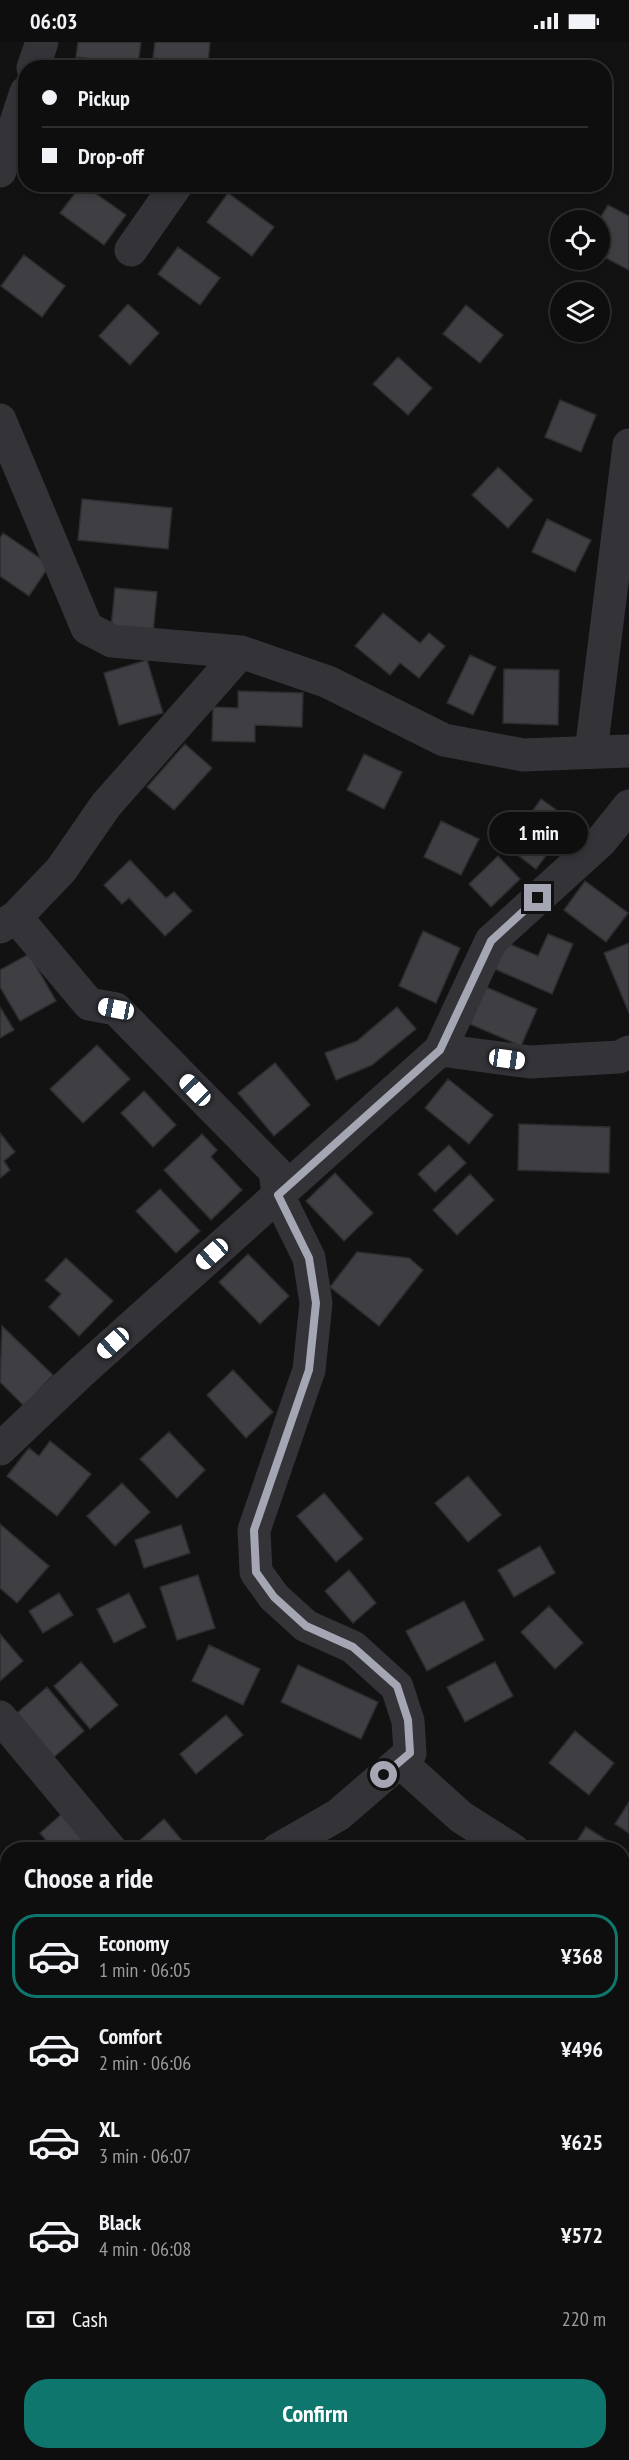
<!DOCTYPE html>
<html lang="en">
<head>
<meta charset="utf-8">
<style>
	:root { --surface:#0e0e0e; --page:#171717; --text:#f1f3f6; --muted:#9b9c9e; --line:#2e2e2e; --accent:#0f766e }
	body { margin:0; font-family:"PT Sans Narrow",sans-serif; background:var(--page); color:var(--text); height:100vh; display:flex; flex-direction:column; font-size:22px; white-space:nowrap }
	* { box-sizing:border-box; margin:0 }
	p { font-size:20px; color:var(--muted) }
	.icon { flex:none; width:33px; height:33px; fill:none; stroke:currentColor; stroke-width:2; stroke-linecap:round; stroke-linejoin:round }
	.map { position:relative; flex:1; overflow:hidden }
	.panel { position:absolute; left:0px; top:1800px; width:630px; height:618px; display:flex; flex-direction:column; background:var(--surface); border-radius:24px 24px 0 0; box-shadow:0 3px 9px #0003,0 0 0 2px var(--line) }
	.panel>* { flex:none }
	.hud { position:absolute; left:18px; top:18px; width:594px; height:132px; border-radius:24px; box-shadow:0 3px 9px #0003,0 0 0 2px var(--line); display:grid; align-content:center; height:132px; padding:0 24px; background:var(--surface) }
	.buttons { position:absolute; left:550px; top:168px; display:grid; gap:12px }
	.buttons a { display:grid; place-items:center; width:60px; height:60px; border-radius:50%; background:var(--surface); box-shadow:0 3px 9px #0003,0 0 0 2px var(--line); font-size:30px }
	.end { position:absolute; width:27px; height:27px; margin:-14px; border:8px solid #a4a6b3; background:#111; box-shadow:0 0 0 3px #111 }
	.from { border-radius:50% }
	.bubble { position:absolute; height:42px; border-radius:21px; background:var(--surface); box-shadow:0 3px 9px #0003,0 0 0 2px var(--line); font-size:20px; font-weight:600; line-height:42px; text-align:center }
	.car { position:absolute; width:18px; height:36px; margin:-18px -9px; border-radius:8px; box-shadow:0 0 4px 2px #0007; background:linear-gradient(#fff 24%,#345 0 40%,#fff 0 76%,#345 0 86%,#fff 0) }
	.hud b { display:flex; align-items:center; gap:21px; height:57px; font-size:22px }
	.hud b+b { border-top:2px solid var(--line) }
	.hud i { width:15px; height:15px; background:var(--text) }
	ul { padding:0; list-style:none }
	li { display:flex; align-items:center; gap:18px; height:84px; margin:0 12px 9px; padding:0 12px; border:3px solid transparent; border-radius:24px }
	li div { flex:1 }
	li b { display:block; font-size:22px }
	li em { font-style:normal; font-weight:600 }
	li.current { border-color:var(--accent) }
	li>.icon { width:54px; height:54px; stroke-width:1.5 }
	h2 { padding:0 24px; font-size:27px; line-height:72px }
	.pay { display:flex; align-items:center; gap:15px; height:66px; padding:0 24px; font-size:22px }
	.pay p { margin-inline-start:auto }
	.cta { display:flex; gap:12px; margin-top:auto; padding:12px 24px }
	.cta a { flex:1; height:69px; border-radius:24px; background:var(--accent); color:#fff; font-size:24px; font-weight:600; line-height:69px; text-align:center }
	.status { display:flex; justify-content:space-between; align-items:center; height:42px; padding:0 30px; background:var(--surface); direction:ltr }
	.status svg { height:16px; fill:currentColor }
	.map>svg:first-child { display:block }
	.building { fill:#3f3f43; stroke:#2d2c2f; stroke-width:1.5 }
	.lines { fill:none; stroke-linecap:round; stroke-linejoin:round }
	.minor { stroke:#343338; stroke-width:33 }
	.route { stroke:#a4a6b3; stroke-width:8 }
</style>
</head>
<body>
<div class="status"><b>06:03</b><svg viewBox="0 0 49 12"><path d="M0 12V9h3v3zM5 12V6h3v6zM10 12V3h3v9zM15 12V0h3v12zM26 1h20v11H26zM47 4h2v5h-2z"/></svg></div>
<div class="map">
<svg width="629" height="2418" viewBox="0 0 629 2418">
	<rect width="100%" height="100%" fill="#121213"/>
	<path class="building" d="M78 0H141L138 22 76 15Z
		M155 0H210L208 22 153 16Z
		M26 109V134L14 125Z
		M82 142 126 173 104 203 60 171Z
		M228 151 274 185 252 214 207 180Z
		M608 163 629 174V228L600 213 599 178Z
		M178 205 220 236 200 263 158 232Z
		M24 213 65 244 42 275 1 244Z
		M128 262 159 291 130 323 99 294Z
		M466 263 503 293 480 321 443 292Z
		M398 315 432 346 408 373 373 342Z
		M560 358 596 373 581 410 545 395Z
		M498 425 533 458 508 486 472 453Z
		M82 457 172 466 168 507 78 498Z
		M547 477 591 498 575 530 532 510Z
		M3 491 50 523 29 554 0 534V496Z
		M115 546 157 550 153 591 111 586Z
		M383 571 420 601 429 591 445 604 419 636 400 621 390 633 355 604Z
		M470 613 496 625 473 673 447 661Z
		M147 618 163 671 119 683 104 631Z
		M504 627 559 628 558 683 503 681Z
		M238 649 303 651 302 685 255 683V700L212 699 213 665 238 666Z
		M185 702 212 726 174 768 147 745Z
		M364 712 402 730 384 767 347 748Z
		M541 757 572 779 536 827 507 805Z
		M441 779 479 797 461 833 424 815Z
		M498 814 520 837 491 865 469 842Z
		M130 818 166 856 174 850 192 869 165 894 129 856 122 862 104 843Z
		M585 839 628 871 606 900 564 868Z
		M423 889 460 906 436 961 399 944Z
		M548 892 573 902 552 952 488 924 500 898 538 914Z
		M629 901V971L604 911Z
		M29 912 56 959 20 979 0 945V928Z
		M486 945 537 967 521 1004 470 982Z
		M0 965 14 988 0 996Z
		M397 965 416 987 372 1023 336 1038 325 1011 357 999Z
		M97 1003 130 1037 83 1081 50 1047Z
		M275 1021 310 1063 274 1094 238 1051Z
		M448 1037 493 1073 469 1102 425 1066Z
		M144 1049 176 1083 153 1105 121 1071Z
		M519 1082 610 1085 609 1131 518 1128Z
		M0 1091 15 1110 4 1119 10 1128 0 1136Z
		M202 1092 217 1108 211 1115 242 1148 211 1178 164 1128Z
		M449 1103 466 1121 435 1150 418 1132Z
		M335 1131 373 1171 344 1199 306 1159Z
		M470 1132 494 1158 457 1193 433 1168Z
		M160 1147 200 1189 176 1211 136 1169Z
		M357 1210 409 1216 423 1228 379 1284 330 1245Z
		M248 1212 289 1254 260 1282 219 1240Z
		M66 1216 113 1259 79 1294 49 1265 61 1252 45 1238Z
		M2 1284 53 1333 24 1364 0 1340Z
		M233 1328 273 1370 246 1396 207 1353Z
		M169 1390 205 1428 177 1456 140 1417Z
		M50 1399 91 1432 57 1474 7 1434 29 1406 39 1414Z
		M468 1434 501 1473 468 1500 435 1461Z
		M122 1441 150 1470 115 1504 87 1474Z
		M324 1451 363 1497 336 1520 297 1474Z
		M0 1482 49 1524 17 1561 0 1546Z
		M181 1483 190 1511 144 1526 135 1498Z
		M540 1504 555 1531 514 1555 498 1528Z
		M349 1528 376 1561 353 1581 325 1549Z
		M198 1533 215 1586 177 1598 160 1545Z
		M59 1551 73 1573 43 1591 29 1569Z
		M129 1551 146 1585 114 1601 97 1567Z
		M464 1559 484 1598 427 1629 406 1589Z
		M549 1564 583 1601 555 1627 521 1590Z
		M0 1592 23 1619 0 1639Z
		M209 1603 260 1627 243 1663 192 1639Z
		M81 1620 118 1663 90 1687 54 1644Z
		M495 1620 513 1654 465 1680 447 1645Z
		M298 1623 378 1660 361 1697 281 1660Z
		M47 1645 84 1689 54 1715 17 1671Z
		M226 1673 243 1693 196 1732 180 1712Z
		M575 1689 614 1721 589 1753 549 1721Z
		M629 1760V1791L615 1782Z
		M63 1771 94 1808H54L40 1791Z
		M164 1777 190 1808H144L138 1800Z
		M586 1785 622 1808H571Z
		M174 2410H238L229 2418H180Z"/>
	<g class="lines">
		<path class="minor" d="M33 26 42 0
			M0 129 26 50
			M131 208 177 142
			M0 378 87 586 112 599 241 610 328 640 444 698 523 713 629 709
			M591 710 629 403
			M16 875 89 962 116 967 275 1129 278 1153 309 1216 316 1261 309 1328 254 1488 256 1530 274 1555 306 1584 353 1605 397 1645 408 1679 410 1711 338 1773 277 1808
			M0 885 16 875 61 828 106 763 241 610
			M440 1008 530 1020 619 1015 629 1010
			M0 1407 80 1331 440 1008 491 899 601 799 629 764
			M0 1675 111 1808
			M400 1720 461 1775 513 1808
			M622 1869 629 1872
			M0 2080 8 2065
			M622 2351 629 2350
			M19 2418 24 2410
			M244 2418 254 2410
			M529 2418 538 2410"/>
	</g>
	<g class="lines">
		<path class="route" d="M384 1733 410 1711 408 1678 397 1644 353 1605 306 1584 274 1555 256 1530 254 1488 309 1328 316 1261 309 1216 278 1153 440 1008 491 899 538 856"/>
	</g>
</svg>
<div class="buttons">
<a><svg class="icon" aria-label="locate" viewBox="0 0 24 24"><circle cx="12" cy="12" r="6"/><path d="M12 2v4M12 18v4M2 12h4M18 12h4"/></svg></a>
<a><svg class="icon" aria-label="layers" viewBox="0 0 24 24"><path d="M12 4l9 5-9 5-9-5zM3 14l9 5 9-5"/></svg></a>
</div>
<i class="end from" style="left:384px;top:1733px"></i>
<i class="end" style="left:538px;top:856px"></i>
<div class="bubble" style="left:489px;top:770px;width:99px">1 min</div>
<i class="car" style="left:116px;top:967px;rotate:281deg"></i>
<i class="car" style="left:507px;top:1017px;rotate:98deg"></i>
<i class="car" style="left:195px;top:1048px;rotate:316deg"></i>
<i class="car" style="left:212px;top:1212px;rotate:228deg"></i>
<i class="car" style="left:113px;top:1301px;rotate:228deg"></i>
<div class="hud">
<b><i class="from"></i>Pickup</b>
<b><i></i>Drop-off</b>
</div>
<section class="panel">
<h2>Choose a ride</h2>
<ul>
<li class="current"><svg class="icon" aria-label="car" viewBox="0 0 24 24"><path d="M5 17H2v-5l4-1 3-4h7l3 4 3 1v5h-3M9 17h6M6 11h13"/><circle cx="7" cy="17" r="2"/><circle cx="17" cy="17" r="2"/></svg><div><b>Economy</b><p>1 min · 06:05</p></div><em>¥368</em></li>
<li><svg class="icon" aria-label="car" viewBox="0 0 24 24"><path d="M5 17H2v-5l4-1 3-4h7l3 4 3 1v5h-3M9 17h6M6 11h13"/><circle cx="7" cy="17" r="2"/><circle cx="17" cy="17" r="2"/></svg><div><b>Comfort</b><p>2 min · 06:06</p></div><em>¥496</em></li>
<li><svg class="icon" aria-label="car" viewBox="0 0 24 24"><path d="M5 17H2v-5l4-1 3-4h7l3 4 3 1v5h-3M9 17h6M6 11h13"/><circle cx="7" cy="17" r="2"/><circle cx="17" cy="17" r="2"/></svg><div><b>XL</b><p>3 min · 06:07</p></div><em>¥625</em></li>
<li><svg class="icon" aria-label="car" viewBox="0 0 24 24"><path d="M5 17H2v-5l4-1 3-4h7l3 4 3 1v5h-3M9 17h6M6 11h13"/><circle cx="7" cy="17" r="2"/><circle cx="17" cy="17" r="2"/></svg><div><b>Black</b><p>4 min · 06:08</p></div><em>¥572</em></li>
</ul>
<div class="pay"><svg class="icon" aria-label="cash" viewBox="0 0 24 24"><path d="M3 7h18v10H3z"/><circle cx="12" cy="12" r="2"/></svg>Cash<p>220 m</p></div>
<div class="cta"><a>Confirm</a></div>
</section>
</div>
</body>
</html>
